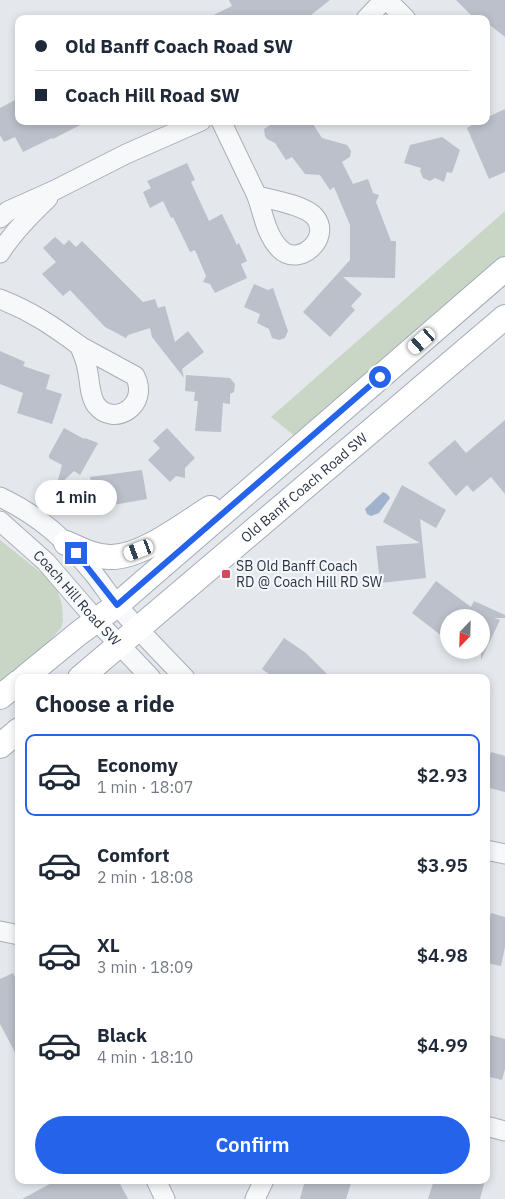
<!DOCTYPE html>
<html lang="en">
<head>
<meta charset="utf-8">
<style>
	:root { --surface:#fff; --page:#f2f2f3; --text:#1f2937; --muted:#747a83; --line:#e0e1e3; --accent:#2563eb }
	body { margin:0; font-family:"IBM Plex Sans",sans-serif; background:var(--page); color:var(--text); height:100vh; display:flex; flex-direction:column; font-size:19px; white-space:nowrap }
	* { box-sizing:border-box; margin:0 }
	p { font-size:16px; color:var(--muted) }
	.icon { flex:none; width:28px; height:28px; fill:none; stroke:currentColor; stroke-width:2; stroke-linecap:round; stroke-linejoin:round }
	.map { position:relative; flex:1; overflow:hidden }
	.drawer { position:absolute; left:15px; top:674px; width:475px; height:510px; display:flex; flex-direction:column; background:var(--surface); border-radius:10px; box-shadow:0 2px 8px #0003 }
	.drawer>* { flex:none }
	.guide { position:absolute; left:15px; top:15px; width:475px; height:110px; border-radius:10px; box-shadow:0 2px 8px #0003; display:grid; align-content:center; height:110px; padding:0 20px; background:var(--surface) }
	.needle { width:32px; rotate:203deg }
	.buttons { position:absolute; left:440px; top:609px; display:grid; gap:10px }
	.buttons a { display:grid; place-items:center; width:50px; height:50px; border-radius:50%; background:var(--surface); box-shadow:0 2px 8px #0003; font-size:25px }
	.end { position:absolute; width:22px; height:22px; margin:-11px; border:6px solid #2563eb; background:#fff; box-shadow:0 0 0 2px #fff }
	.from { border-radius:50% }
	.bubble { position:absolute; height:35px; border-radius:18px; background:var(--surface); box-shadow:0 2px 8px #0003; font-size:16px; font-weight:600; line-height:35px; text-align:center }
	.car { position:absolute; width:15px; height:30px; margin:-15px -8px; border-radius:6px; box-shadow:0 0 4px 1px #0007; background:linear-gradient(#fff 24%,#345 0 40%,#fff 0 76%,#345 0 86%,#fff 0) }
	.guide b { display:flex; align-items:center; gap:18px; height:48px; font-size:19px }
	.guide b+b { border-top:1px solid var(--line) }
	.guide i { width:12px; height:12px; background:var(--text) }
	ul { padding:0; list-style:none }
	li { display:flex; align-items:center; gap:15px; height:82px; margin:0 10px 8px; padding:0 10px; border:2px solid transparent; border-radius:10px }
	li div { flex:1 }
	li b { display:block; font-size:19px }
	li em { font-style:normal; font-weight:600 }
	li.active { border-color:var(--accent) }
	li>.icon { width:45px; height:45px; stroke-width:1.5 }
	h2 { padding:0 20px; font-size:22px; line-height:60px }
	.button { display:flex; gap:10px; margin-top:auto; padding:10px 20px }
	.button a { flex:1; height:58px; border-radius:30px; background:var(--accent); color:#fff; font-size:20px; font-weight:600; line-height:58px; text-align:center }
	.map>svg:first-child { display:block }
	.green { fill:#c9d6c5 }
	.water { fill:#9fb4cc }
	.building { fill:#bbc0ca }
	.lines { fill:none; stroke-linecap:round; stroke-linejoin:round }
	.minor-casing { stroke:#a9aeb7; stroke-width:21 }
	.major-casing { stroke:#a3abb8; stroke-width:26 }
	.minor { stroke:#f7f8fa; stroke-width:19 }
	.major { stroke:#fff; stroke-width:24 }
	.route { stroke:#2563eb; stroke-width:6 }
	.poi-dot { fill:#d1495b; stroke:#f4f6f9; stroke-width:2 }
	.labels { text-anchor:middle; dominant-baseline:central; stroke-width:4.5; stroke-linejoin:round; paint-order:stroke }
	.street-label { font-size:14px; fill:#2b3445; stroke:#f4f6f9 }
	.poi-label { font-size:14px; fill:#2b3445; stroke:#f4f6f9; text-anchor:start }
</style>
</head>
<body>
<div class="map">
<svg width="505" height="1199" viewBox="0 0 505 1199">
	<rect width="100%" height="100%" fill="#e4e7ec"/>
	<path class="green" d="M505 211V258L296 437 271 417Z
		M0 540 44 575 58 592 62 605 63 621 61 628 46 645 0 684Z"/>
	<path class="water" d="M383 492 387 494 390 498 379 513 371 516 367 514 365 509Z"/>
	<path class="building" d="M229 0H330L306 19H205L232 6Z
		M456 0H505V37L486 22V19H475Z
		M19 98V121H88L53 139 52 138 23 152 15 137 4 142 0 135V108Z
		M505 109V172L489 179 467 128 479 121H486V118Z
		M276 121H311L322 138 347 145 351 151 350 157 342 162 353 184 368 179 373 193 379 195 376 202 391 241H396L395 278 343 277 362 294 351 306 355 310 330 337 303 312 350 260V225L334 187 330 190 320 175 305 174 292 157 286 160 275 143 267 139 265 136 264 129Z
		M442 137 460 150 452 173 447 172 444 182 435 178 430 181 423 178 420 171 421 168 404 163 410 145Z
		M187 163 195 180 191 182 209 221 222 214 237 245 239 243 247 261 241 264 247 278 215 293 210 284 203 282 206 276 195 250 190 252 173 217 171 218 163 201 150 208 143 192 151 188 147 181Z
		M55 237 64 245 69 240 76 247 82 241 143 302 155 299 158 308 165 306 175 342 188 331 204 352 182 369 184 378 152 337 150 328 128 335 126 338 105 327 70 290 63 296 42 274 56 262 43 248Z
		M254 284 268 290 273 288 288 331 285 338 279 340 272 338 269 329 257 323 260 314 244 307Z
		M0 351 25 362 23 366 50 375 46 389 62 394 52 424 17 413 23 393 0 384Z
		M186 375 230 378 235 384 234 392 230 394V404L223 403 221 432 195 431 198 401H194L195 392 185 391Z
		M505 420V494L491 477 473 492 467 485 456 496 428 463 455 440 466 453Z
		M64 428 84 439 85 438 98 443 80 475 74 471 56 488 62 465 49 458V455Z
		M167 428 195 458 185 468V478L176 476 170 482 148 460 160 448 153 441Z
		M142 470 147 499 96 508 90 477Z
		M402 485 446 510 436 528 420 519 426 578 380 583 376 546 420 543 383 522Z
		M436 581 471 607 474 601 505 615V618H494L500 620 481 660V618H449V627L442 636 412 613Z
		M284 638 306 653 331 678H274L262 669Z
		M491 752 505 756V792L486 787 489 772 486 771Z
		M491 913 505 917V947L501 966 486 963V933Z
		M13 973 15 977 19 975V1060L0 1024V979Z
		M486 1034 505 1039V1069L502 1080 486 1076Z
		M57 1180H118L128 1199H22Z
		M305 1180H352L346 1199H300Z
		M434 1180H485L480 1199H428Z"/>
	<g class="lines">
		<g class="minor-casing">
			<g id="minor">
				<path d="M387 0 406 19"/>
				<path d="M366 19 384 0"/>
				<path d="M221 121 257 196"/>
				<path d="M257 196C273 200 305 205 315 217 332 238 299 268 280 249 266 235 263 213 257 196Z"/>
				<path d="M0 218 8 211 55 190 126 154 201 121"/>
				<path d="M0 253C13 232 30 215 48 198"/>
				<path d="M0 299C31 311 53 326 80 346"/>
				<path d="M80 346 135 376C150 405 114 428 96 405 89 395 90 379 87 368 86 360 82 353 80 346Z"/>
				<path d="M0 497C40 516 66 540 94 574 102 584 109 595 117 605 138 630 162 654 185 678"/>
				<path id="s1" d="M0 521 46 562 96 620 151 678"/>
				<path d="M486 850 505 854"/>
				<path d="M0 931 19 935"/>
				<path d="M486 1126 505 1131"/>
				<path d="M156 1180 165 1199"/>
				<path d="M255 1199 264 1180"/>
			</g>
		</g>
		<g class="major-casing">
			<g id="major">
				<path d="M66 543C80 549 94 557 110 557 141 558 184 524 210 508"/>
				<path d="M24 678 79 633 117 605 505 269"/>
				<path id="s2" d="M80 678 505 317"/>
				<path d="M0 697 19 682"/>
				<path d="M0 746 19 730"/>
			</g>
		</g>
		<use href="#minor" class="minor"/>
		<use href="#major" class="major"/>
	</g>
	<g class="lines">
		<path class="route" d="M76 553 117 605 380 377"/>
	</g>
	<rect class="poi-dot" x="221" y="569" width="10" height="10" rx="2.5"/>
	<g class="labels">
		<g class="street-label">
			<text stroke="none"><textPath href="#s2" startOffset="294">Old Banff Coach Road SW</textPath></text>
			<text stroke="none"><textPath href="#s1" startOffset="109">Coach Hill Road SW</textPath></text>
		</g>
		<g class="poi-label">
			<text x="236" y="566">SB Old Banff Coach<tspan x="236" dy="16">RD @ Coach Hill RD SW</tspan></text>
		</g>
	</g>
</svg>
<div class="buttons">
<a><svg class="needle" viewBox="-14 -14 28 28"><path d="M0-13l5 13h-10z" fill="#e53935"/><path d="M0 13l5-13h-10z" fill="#747a83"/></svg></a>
</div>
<i class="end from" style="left:380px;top:377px"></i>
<i class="end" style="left:76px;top:553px"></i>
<div class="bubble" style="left:35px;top:480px;width:82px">1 min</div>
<i class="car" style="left:422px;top:341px;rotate:229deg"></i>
<i class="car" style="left:139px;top:550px;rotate:249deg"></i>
<div class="guide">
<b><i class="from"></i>Old Banff Coach Road SW</b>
<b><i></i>Coach Hill Road SW</b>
</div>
<section class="drawer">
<h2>Choose a ride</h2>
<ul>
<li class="active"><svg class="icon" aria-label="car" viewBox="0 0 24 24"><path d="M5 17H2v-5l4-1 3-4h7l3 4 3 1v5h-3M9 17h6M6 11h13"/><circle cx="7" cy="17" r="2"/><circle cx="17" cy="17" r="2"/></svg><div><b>Economy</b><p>1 min · 18:07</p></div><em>$2.93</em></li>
<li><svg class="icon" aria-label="car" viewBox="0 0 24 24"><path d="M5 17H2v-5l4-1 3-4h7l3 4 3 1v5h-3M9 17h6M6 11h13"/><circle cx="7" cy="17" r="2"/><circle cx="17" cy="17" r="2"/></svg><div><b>Comfort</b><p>2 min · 18:08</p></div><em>$3.95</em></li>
<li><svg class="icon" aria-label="car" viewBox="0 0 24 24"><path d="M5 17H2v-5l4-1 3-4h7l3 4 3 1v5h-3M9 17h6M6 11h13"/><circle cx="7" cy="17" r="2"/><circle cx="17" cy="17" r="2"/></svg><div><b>XL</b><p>3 min · 18:09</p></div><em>$4.98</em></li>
<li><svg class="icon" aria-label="car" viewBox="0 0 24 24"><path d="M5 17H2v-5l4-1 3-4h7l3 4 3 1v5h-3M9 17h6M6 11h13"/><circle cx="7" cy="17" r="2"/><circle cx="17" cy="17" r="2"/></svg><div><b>Black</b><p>4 min · 18:10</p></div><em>$4.99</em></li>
</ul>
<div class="button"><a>Confirm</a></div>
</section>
</div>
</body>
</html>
